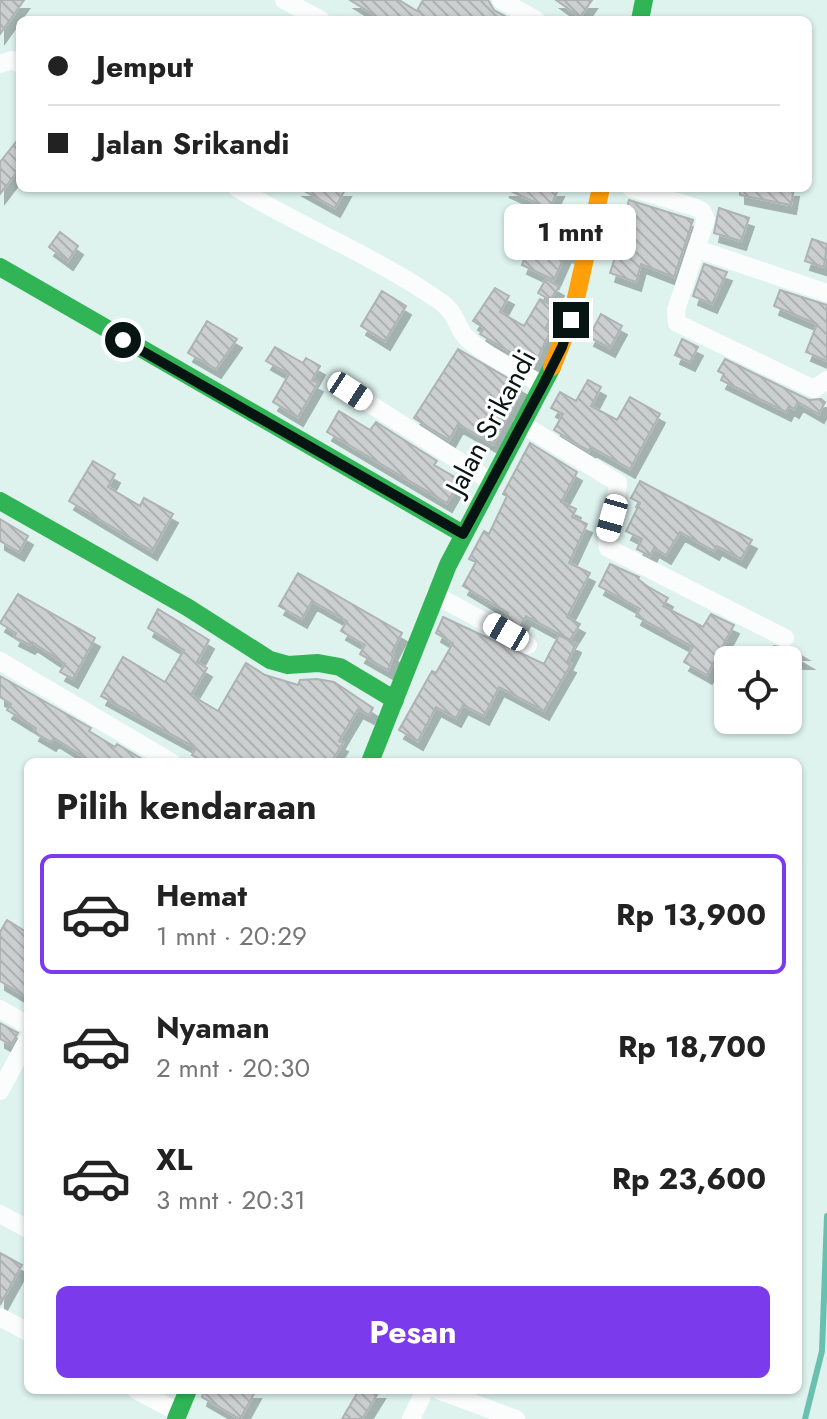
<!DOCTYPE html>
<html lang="id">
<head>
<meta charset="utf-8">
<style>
	:root { --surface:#fff; --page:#f2f2f2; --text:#222; --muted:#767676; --line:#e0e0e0; --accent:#7c3aed }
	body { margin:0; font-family:Jost,sans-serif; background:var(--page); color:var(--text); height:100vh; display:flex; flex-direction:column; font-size:30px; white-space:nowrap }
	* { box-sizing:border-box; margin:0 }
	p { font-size:26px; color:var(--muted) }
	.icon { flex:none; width:44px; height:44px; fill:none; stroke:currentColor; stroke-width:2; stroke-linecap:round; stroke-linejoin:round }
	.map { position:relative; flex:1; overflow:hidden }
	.drawer { position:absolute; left:24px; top:758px; width:778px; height:636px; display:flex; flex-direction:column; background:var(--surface); border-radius:12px; box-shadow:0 2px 6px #0004 }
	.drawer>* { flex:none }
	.top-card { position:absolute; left:16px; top:16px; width:796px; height:176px; border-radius:12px; box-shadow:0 2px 6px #0004; display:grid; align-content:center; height:176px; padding:0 32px; background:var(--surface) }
	.tools { position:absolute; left:714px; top:646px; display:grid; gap:16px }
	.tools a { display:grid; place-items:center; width:88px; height:88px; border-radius:12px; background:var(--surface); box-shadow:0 2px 6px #0004; font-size:40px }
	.end { position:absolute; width:36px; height:36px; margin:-18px; border:10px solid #071512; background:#fff; box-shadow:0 0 0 4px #fff }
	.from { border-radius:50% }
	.bubble { position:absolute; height:56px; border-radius:12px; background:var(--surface); box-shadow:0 2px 6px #0004; font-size:26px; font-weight:700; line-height:56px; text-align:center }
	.car { position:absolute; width:24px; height:48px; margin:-24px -12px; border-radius:10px; box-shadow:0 0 6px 2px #0007; background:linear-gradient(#fff 24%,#345 0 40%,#fff 0 76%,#345 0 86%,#fff 0) }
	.top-card b { display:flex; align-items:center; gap:28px; height:76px; font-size:30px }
	.top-card b+b { border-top:2px solid var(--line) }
	.top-card i { width:20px; height:20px; background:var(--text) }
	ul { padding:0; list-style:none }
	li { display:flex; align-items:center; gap:24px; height:120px; margin:0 16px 12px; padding:0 16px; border:4px solid transparent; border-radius:12px }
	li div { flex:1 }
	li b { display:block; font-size:30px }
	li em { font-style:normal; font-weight:700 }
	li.current { border-color:var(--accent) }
	li>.icon { width:72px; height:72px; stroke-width:1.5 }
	h2 { padding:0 32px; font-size:36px; line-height:96px }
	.cta { display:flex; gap:16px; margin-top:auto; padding:16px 32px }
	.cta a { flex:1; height:92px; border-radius:12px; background:var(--accent); color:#fff; font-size:32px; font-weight:700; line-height:92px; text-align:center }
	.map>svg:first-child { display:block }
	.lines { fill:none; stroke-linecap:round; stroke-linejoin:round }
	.stream { stroke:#6ac0af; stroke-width:6 }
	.building { fill:url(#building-back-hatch); stroke:#aeb2b3; stroke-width:2; filter:url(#shadow) }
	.street { stroke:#fafdfc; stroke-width:18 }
	.fast { stroke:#30b455; stroke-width:18 }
	.slow { stroke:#ff9f0a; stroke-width:18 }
	.route { stroke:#071512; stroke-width:10 }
	.labels { text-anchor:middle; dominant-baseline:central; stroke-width:6; stroke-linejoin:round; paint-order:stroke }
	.street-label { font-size:28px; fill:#071512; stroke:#fff }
</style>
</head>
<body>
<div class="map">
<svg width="827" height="1419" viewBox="0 0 827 1419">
	<defs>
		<pattern id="building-back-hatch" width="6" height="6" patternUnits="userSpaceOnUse" patternTransform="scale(2)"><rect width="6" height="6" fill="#cccfd0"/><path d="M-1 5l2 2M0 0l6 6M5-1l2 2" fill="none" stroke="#aeb1b2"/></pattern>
		<filter id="shadow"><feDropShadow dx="5" dy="9" stdDeviation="0" flood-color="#0004"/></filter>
	</defs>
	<rect width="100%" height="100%" fill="#def3ee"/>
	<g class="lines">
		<path class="stream" d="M805 1419 822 1351 827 1216"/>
	</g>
	<path class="building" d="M0 0H24L0 34Z
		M350 0H399L417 11 423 0H488L494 10 512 20H382Z
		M556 0H592L580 17Z
		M20 137V168L0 194V162Z
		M299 188H346L335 208Z
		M504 188H559L550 207 577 221 570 254 566 253 554 280 522 265 535 232 526 228 537 203Z
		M740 188H794L791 205 740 195Z
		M629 200 693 220 674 277 641 264 636 282 610 273 621 239 613 237 618 220 623 221Z
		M719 208 749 218 741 241 714 233Z
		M60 232 78 246 68 261 49 247Z
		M812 239 827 244 824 267 805 261Z
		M704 264 727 272 712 304 693 296Z
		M546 279 559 287 550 300 538 293Z
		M495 288 509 296 500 312 524 326 540 299 557 308 545 329 550 332 534 366 488 339 480 334 484 328 473 321Z
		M780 290 827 305V361L806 352 817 324 774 306Z
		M382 291 406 306 385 341 361 326Z
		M601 314 622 326 610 348 589 337Z
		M207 321 237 339 216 369 188 353Z
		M682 339 698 347 690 362 675 355Z
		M275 347 303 363 306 358 320 366 312 380 318 383 298 417 273 402 289 374 266 361Z
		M458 349 523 387 493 444 458 424 449 440 414 418Z
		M725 359 809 400 821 399 825 402 819 414 798 402 794 409 789 406 786 412 721 380 724 374 718 371Z
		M588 380 601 387 591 406 617 420 630 397 660 414 630 469 591 447 589 451 554 430 563 414 551 408 560 392 576 401Z
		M339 411 370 430 376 422 437 461 434 465 460 480 447 503 327 432Z
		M530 443 577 472 561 502 576 509 572 517 587 524 569 563 590 573 567 617 580 624 570 640 526 616 520 627 505 619 508 613 463 586 476 562 469 559 484 531 489 534 507 496 503 494Z
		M93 461 115 474 108 487 140 506 144 498 173 514 152 551 69 501Z
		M640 481 752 540 741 559 717 546 714 551 680 532 666 555 654 548 650 556 637 549 642 539 626 531 640 503 631 498Z
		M0 519 28 536 19 552 0 541Z
		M610 564 639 577 638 579 647 586 668 598 663 606 703 627 711 614 734 625 707 675 684 662 693 647 636 616 640 609 599 586Z
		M298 573 402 633 392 652 394 654 388 670 360 654 365 645 341 631 347 621 312 601 302 619 279 606Z
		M18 594 95 638 73 679 60 672 65 664 32 642 30 645 14 637 16 633 0 623Z
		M158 609 209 640 197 662 207 668 191 695 218 711 246 663 265 675 298 685 300 680 317 679 334 682 373 708 369 715 358 709 339 741 343 743 331 762H205L192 755 196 748 101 696 123 657 165 682 184 650 148 628Z
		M443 617 544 664 559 635 576 644 567 662 571 664 544 711 499 687 484 716 463 705 456 718 436 707 418 741 399 730 432 671 436 673 453 643 436 633Z
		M774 646 789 649 808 660H766Z
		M0 676 91 728 89 731 115 747 117 744 147 762H92L54 738 51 742 34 732 36 728 7 710 11 704 0 697Z
		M7 920 28 933V998L0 981V932Z
		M0 1023 18 1033 11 1045 0 1039Z
		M0 1253 22 1265 0 1305Z
		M204 1390H256L240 1419 202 1397Z
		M359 1390H380L362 1419H342Z"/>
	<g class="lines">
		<path class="street" d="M284 0 321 20
			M501 0 536 20
			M0 64 12 60 20 64
			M237 188C303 228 377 257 441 302 457 314 455 324 465 336 480 353 523 373 543 385
			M631 188 694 207 702 211 706 219 676 310 677 323 814 389 827 380
			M697 249 827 293
			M350 391 493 483
			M522 424 618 483C617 502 604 532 608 548L785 638
			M435 595 528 645
			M0 661 171 762
			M0 1009 28 1025
			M0 1091 28 1039
			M0 1214 28 1229
			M0 1317 28 1332
			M136 1390 179 1413
			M438 1390 516 1419
			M411 1419 425 1390"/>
		<path class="fast" d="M640 20 644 0
			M0 267 463 534
			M0 501 187 607 270 660 288 665 318 663 340 667 395 700
			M370 762 448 565 552 367
			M176 1419 188 1390"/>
		<path class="slow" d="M552 367 571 320 601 188"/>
	</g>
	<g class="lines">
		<path class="route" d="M123 340 463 534 543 385 562 347 571 320"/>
	</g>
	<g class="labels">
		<g class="street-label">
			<text transform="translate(491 422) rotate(-62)">Jalan Srikandi</text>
		</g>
	</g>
</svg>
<div class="tools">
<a><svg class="icon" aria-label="locate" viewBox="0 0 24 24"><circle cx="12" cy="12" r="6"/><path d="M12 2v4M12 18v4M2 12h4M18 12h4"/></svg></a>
</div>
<i class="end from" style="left:123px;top:340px"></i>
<i class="end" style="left:571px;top:320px"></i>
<div class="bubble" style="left:504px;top:204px;width:132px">1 mnt</div>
<i class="car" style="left:350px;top:391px;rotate:123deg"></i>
<i class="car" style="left:612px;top:518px;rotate:196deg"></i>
<i class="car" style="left:506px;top:632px;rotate:300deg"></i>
<div class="top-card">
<b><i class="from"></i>Jemput</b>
<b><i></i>Jalan Srikandi</b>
</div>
<section class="drawer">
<h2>Pilih kendaraan</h2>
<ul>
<li class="current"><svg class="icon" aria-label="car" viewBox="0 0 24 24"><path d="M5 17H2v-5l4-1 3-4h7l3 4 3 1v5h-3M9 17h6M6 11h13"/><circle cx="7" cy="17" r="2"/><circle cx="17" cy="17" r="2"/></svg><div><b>Hemat</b><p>1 mnt · 20:29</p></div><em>Rp 13,900</em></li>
<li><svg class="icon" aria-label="car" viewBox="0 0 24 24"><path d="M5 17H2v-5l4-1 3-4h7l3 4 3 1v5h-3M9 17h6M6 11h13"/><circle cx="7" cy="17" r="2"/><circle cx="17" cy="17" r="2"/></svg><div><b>Nyaman</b><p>2 mnt · 20:30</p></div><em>Rp 18,700</em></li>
<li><svg class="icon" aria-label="car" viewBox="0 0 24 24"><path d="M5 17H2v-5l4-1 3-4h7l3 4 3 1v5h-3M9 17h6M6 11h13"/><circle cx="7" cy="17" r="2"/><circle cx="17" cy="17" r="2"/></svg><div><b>XL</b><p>3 mnt · 20:31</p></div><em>Rp 23,600</em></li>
</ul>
<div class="cta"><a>Pesan</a></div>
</section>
</div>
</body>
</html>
